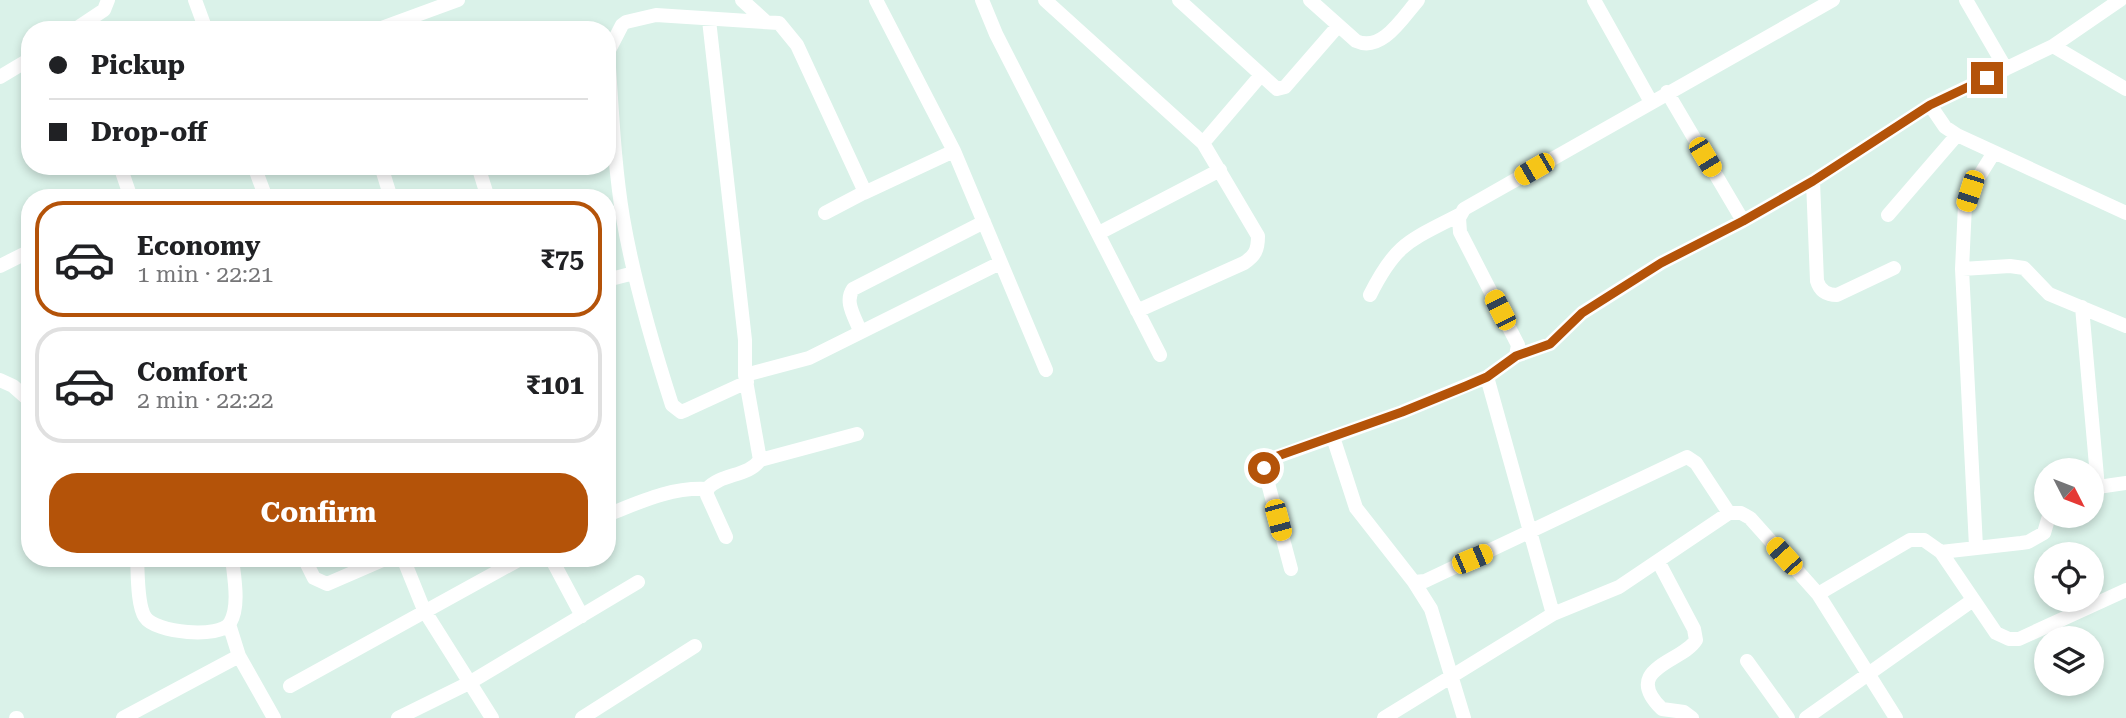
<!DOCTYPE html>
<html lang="en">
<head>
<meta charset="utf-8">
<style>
	:root { --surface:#fff; --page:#f6f6f6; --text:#202124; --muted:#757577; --line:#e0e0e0; --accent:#b45309 }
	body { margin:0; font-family:"Roboto Serif",serif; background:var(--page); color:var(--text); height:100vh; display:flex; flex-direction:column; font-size:26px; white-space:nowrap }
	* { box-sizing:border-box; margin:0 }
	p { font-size:23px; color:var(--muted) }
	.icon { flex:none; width:38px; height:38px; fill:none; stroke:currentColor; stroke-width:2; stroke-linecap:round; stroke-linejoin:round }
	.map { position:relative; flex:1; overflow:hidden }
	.side { position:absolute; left:21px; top:189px; width:595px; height:378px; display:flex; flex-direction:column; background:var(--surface); border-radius:28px; box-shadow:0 4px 10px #0003 }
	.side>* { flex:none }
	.top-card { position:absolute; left:21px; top:21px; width:595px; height:154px; border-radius:28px; box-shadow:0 4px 10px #0003; display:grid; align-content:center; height:154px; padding:0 28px; background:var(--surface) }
	.needle { width:46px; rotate:132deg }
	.controls { position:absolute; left:2034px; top:458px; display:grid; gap:14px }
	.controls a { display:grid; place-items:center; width:70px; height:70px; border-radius:50%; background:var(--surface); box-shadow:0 4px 10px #0003; font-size:35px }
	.end { position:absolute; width:32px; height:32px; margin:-16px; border:9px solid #b45309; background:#fff; box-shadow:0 0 0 4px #fff }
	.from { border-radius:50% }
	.car { position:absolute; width:21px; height:42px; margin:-21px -10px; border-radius:9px; box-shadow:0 0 5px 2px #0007; background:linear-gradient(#f5c518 24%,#345 0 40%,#f5c518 0 76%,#345 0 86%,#f5c518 0) }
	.top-card b { display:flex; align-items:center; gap:24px; height:66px; font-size:26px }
	.top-card b+b { border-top:2px solid var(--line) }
	.top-card i { width:18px; height:18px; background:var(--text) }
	ul { padding:12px 0 0; list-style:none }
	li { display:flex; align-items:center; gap:21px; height:116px; margin:0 14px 10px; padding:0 14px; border:4px solid var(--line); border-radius:28px }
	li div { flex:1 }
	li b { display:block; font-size:26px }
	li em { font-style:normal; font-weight:700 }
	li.on { border-color:var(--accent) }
	li>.icon { width:63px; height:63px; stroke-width:1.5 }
	.primary-button { display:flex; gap:14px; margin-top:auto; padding:14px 28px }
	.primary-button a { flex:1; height:80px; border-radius:28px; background:var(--accent); color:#fff; font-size:28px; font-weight:700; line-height:80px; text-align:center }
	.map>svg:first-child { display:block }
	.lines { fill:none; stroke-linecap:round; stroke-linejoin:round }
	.street { stroke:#fff; stroke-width:14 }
	.route { stroke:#b45309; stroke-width:9 }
</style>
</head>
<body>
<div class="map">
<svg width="2126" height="718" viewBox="0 0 2126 718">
	<rect width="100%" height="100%" fill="#daf2e9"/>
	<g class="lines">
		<path class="street" d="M195 0 206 30
			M742 0 765 21
			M982 0 996 34 1160 355
			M1045 0 1203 143 1261 75
			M1179 0 1277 89 1285 87 1338 26
			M1310 0 1356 41C1382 53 1403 17 1418 0
			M1594 0 1651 102
			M1966 0 2006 69
			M709 20 745 340V375L809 358 1000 263
			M74 30 104 10 108 0
			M376 30 458 0
			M2053 46 2126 89
			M608 53C612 108 614 164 623 218 634 282 652 343 672 405L681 412 686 410 747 382
			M607 54 622 25 626 22 656 15 779 23 797 45 865 192 825 213
			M0 77 30 59
			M1667 92 1743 221
			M1930 105 1945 127 1957 135 2126 213
			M954 151 1046 370
			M120 166 131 198
			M254 166 266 198
			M381 166 391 198
			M478 166 488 198
			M1813 181 1817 281C1820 291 1827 295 1837 295L1894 268
			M864 193 954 151 876 0
			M1888 215 1957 135
			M1099 233 1220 170
			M0 266 30 251
			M1962 269 2010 266 2024 268 2049 294 2126 326
			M607 280 634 273
			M1370 295C1396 243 1409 241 1459 215
			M2082 307 2098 488
			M1137 311 1244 263C1255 256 1258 250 1258 236L1203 143
			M860 331C855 317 844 302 853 289L984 222
			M1516 356 1550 344 1582 313 1661 263 1743 221 1813 181 1930 105 2053 46 2120 0
			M0 380 13 386 30 401
			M1333 437 1356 508 1414 582
			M760 460 857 434
			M2091 488 2126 483
			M607 515C640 502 671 487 707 489
			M726 537 707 495V489C721 473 748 477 760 460L745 375
			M1976 547 1962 269 1965 205 1970 191 1993 154
			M1941 552 1996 633 2009 639H2019L2126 590
			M137 558C138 573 137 605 145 617 155 633 220 639 230 623 240 606 234 577 232 558
			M304 558 314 578 327 584 387 558
			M403 558 424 610 492 718
			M551 558 582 616
			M1658 561 1694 629 1696 640C1683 662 1620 668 1662 709L1684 712 1692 718
			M1291 569 1265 472 1264 465 1268 460 1402 412 1487 377
			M1553 614 1487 377 1516 356 1518 345 1460 232 1459 218 1464 209 1833 0
			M229 624 239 656 274 718
			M1747 661 1788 718
			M290 686 522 558
			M16 718H17
			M123 718 239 656
			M398 718 469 683 638 582
			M582 718 695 646
			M1384 718 1553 614 1619 587 1729 513H1741L1750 518 1818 594
			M1464 718 1431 609 1414 582 1425 581 1687 457 1696 463 1729 513
			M1806 718 1973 600
			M1896 718 1818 594 1910 540H1924L1941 552 2021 543 2028 542 2044 533 2049 516"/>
	</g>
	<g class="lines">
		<path class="route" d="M1264 468 1268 460 1272 458 1402 412 1466 386 1487 377 1516 356 1550 344 1582 313 1661 263 1743 221 1813 181 1930 105 1987 78"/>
	</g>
</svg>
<div class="controls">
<a><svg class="needle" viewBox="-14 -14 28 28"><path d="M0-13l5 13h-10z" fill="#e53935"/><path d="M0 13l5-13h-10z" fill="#757577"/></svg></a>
<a><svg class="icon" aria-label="locate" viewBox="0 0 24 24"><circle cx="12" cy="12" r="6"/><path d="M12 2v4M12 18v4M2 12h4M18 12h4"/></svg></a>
<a><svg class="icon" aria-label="layers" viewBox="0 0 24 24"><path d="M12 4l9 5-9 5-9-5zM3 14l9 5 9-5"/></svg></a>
</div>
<i class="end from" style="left:1264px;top:468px"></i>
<i class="end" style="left:1987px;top:78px"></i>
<i class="car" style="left:1705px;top:157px;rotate:149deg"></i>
<i class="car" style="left:1534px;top:169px;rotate:240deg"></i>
<i class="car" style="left:1970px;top:191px;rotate:198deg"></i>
<i class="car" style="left:1500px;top:310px;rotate:333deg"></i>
<i class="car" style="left:1278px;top:520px;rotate:165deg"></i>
<i class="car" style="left:1784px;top:556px;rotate:318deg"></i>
<i class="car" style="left:1472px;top:559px;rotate:67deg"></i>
<div class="top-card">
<b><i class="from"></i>Pickup</b>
<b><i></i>Drop-off</b>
</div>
<section class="side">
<ul>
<li class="on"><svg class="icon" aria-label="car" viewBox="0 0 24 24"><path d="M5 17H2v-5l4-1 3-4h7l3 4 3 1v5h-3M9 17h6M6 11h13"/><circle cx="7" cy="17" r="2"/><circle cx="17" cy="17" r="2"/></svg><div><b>Economy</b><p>1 min · 22:21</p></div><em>₹75</em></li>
<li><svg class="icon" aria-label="car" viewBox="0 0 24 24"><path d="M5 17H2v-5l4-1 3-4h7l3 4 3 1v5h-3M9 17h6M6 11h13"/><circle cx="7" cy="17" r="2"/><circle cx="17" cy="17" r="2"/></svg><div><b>Comfort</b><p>2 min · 22:22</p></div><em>₹101</em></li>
</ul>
<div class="primary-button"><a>Confirm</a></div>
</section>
</div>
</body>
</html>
